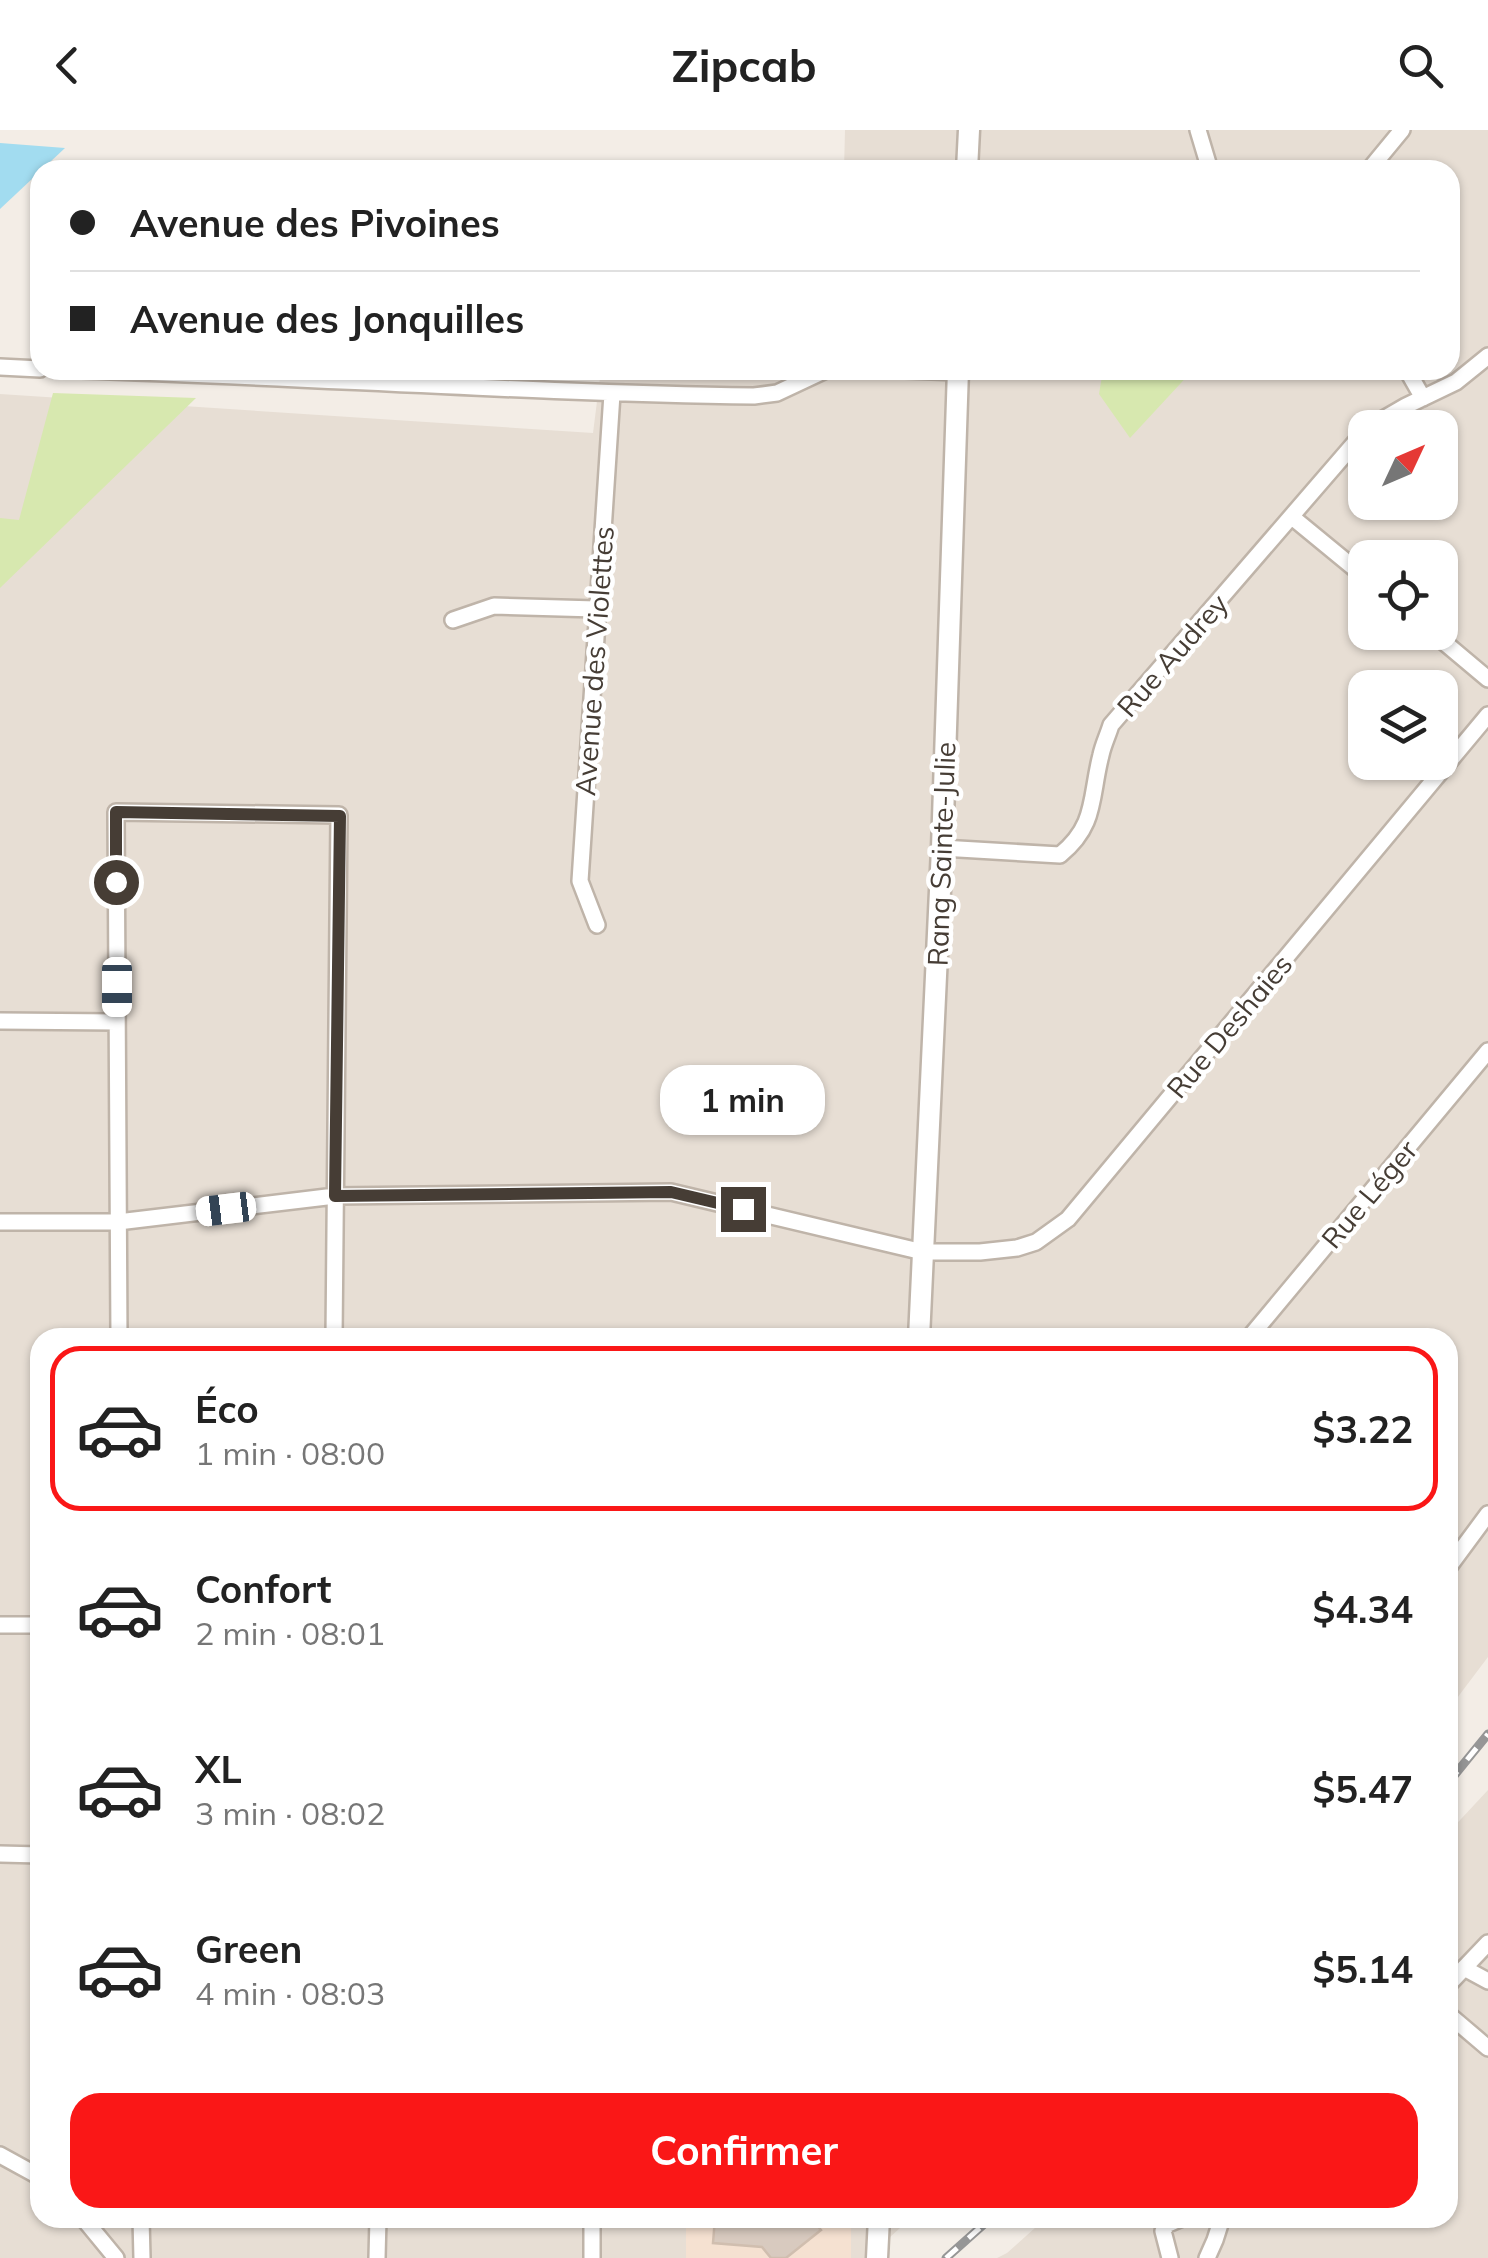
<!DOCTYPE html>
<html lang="fr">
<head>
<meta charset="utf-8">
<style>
	:root { --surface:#fff; --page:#f6f6f6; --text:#222; --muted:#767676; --line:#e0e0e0; --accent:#fa1717 }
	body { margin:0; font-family:Mulish,sans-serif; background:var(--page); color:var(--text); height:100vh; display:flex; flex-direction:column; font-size:38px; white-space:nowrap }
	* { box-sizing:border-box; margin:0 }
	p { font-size:32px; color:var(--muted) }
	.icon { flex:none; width:55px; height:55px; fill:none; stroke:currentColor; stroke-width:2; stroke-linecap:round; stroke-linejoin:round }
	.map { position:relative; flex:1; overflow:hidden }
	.side { position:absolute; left:30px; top:1198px; width:1428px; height:900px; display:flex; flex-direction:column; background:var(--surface); border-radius:30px; box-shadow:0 2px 8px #0004 }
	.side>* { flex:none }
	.hud { position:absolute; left:30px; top:30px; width:1430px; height:220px; border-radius:30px; box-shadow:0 2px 8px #0004; display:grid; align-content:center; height:220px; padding:0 40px; background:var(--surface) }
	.needle { width:65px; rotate:46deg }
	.tools { position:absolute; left:1348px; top:280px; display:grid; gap:20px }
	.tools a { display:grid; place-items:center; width:110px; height:110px; border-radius:20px; background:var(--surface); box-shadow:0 2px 8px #0004; font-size:50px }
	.end { position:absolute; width:45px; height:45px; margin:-22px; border:12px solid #463d35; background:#fff; box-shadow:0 0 0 5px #fff }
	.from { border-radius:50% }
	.bubble { position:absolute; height:70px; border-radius:30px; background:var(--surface); box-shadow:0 2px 8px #0004; font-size:32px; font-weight:700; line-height:70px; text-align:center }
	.car { position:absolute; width:30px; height:60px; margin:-30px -15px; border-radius:12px; box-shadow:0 0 8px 2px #0007; background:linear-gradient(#fff 24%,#345 0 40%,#fff 0 76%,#345 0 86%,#fff 0) }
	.hud b { display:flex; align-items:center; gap:35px; height:95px; font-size:38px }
	.hud b+b { border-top:2px solid var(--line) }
	.hud i { width:25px; height:25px; background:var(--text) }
	ul { padding:18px 0 0; list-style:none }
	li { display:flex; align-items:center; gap:30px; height:165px; margin:0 20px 15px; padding:0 20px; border:5px solid transparent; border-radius:30px }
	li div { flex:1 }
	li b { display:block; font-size:38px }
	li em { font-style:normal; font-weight:700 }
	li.selected { border-color:var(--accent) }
	li>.icon { width:90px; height:90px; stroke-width:1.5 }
	.button { display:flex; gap:20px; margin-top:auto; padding:20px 40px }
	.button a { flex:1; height:115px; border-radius:30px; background:var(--accent); color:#fff; font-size:40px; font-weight:700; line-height:115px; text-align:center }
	header { display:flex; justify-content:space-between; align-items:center; height:130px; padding:0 40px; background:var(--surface); font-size:45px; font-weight:700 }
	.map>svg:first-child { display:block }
	.residential { fill:#e7ded4; fill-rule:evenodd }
	.commercial { fill:#f5e1d1 }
	.green { fill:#d7e8af }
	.water { fill:#a2dcf0 }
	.building { fill:#d8cabf; stroke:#d0beaf; stroke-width:2.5 }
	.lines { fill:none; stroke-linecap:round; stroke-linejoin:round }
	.minor-casing { stroke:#bfb4a9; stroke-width:20 }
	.tertiary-casing { stroke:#bfb4a9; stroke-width:25 }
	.minor { stroke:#fff; stroke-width:15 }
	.tertiary { stroke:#fff; stroke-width:20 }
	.rail-casing { stroke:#969696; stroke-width:9 }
	.rail { stroke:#fff; stroke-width:5; stroke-dasharray:15; stroke-linecap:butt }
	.route { stroke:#463d35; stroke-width:12 }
	.labels { text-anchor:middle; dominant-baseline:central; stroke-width:9; stroke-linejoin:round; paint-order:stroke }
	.street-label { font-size:28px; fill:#463d35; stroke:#fff }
</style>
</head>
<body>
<header><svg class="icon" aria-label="back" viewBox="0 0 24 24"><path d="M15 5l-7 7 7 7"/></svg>Zipcab<svg class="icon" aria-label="search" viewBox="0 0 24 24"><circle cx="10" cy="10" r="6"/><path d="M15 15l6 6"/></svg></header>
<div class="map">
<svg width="1488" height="2128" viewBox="0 0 1488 2128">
	<rect width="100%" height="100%" fill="#f3ede6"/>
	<path class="residential" d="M845 0H1488V1527L1448 1580V1208H40V2088H911L867 2128H0V264L593 303 601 240H1450V40H844ZM1365 298H1440V372H1365ZM1365 428H1440V502H1365ZM1365 558H1440V632H1365Z
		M1488 1660V2128H997L1007 2123 1046 2088H1448V1703Z"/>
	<path class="commercial" d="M686 2088H851V2128H686Z"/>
	<path class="green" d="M1103 240H1193L1130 308 1099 264Z
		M53 263 196 268 0 458V388L19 390Z"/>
	<path class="water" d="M0 13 65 18 0 79Z"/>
	<path class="building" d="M715 2088 769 2093 770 2088H811L821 2100 786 2128H771L762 2117 713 2113Z"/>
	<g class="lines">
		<g class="minor-casing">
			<path id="minor" d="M1198 0 1210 40
				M1369 40 1402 0
				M0 237 40 239
				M81 240C305 247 529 263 754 266L777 263 826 240
				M905 240 958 242
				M1407 240 1423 268
				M1368 298 1406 276 1456 252 1488 226
				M1292 387 1365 447
				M453 490 494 476 596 479
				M1432 502 1488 549
				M942 718 1060 725C1097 695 1090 667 1101 625 1103 615 1108 605 1111 595L1365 301
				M597 795 580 751 612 264
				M0 891 117 892
				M0 1092H118L335 1066 671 1062 923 1122H980L1017 1118 1036 1112 1068 1089 1488 585
				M119 1208 116 682 339 685 334 1208
				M1249 1208 1488 921
				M1448 1438 1488 1384
				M0 1495H40
				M0 1724 40 1725
				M1464 1838 1488 1851
				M1448 1855 1488 1813
				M1448 1884 1488 1918
				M0 2025 40 2047
				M83 2088 116 2128
				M141 2088 142 2128
				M592 2088V2128
				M377 2128 378 2088
				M1170 2128 1163 2101 1168 2094 1182 2088
				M1207 2128 1215 2110 1222 2088"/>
		</g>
		<g class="tertiary-casing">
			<path id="tertiary" d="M967 40 969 0
				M919 1208 942 718 958 240
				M877 2128 879 2088"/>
		</g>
		<use href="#minor" class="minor"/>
		<use href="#tertiary" class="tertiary"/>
		<g class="rail-casing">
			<path id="rail" d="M1448 1653 1488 1604
				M946 2128 991 2088"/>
		</g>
		<use href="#rail" class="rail"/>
	</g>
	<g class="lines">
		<path class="route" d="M116 752V682L340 686 335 1066 671 1062 743 1079"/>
	</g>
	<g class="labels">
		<g class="street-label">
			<text transform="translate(1172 525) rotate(-49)">Rue Audrey</text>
			<text transform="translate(594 531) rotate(-86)">Avenue des Violettes</text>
			<text transform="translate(941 724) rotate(-88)">Rang Sainte-Julie</text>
			<text transform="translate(1229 896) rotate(-50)">Rue Deshaies</text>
			<text transform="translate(1369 1064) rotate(-50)">Rue Léger</text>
		</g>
	</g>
</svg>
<div class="tools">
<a><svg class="needle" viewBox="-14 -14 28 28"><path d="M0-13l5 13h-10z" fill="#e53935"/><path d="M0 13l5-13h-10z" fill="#767676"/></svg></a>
<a><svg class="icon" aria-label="locate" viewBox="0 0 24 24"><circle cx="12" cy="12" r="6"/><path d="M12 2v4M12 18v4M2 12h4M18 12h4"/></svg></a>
<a><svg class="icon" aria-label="layers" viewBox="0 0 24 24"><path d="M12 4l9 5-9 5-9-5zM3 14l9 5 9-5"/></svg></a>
</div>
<i class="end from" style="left:116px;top:752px"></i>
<i class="end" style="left:743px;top:1079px"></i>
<div class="bubble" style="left:660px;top:935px;width:165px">1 min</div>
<i class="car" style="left:117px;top:857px;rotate:180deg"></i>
<i class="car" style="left:226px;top:1079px;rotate:263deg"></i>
<div class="hud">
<b><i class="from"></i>Avenue des Pivoines</b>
<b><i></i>Avenue des Jonquilles</b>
</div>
<section class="side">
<ul>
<li class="selected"><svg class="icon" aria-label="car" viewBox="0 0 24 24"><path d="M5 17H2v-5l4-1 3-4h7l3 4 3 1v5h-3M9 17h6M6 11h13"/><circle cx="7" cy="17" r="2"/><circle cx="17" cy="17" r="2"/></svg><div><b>Éco</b><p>1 min · 08:00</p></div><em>$3.22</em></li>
<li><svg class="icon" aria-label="car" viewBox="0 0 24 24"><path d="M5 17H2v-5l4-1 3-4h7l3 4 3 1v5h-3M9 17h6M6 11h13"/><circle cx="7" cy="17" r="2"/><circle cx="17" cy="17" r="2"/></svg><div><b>Confort</b><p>2 min · 08:01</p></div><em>$4.34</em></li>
<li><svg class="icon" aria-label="car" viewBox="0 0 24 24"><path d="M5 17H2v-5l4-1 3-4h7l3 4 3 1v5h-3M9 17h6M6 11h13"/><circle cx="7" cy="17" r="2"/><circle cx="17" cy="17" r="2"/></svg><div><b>XL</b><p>3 min · 08:02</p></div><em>$5.47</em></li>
<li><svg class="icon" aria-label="car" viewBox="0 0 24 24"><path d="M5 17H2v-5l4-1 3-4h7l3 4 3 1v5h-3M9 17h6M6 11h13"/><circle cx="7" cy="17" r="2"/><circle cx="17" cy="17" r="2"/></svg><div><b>Green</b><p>4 min · 08:03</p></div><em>$5.14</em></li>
</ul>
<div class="button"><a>Confirmer</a></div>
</section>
</div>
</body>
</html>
